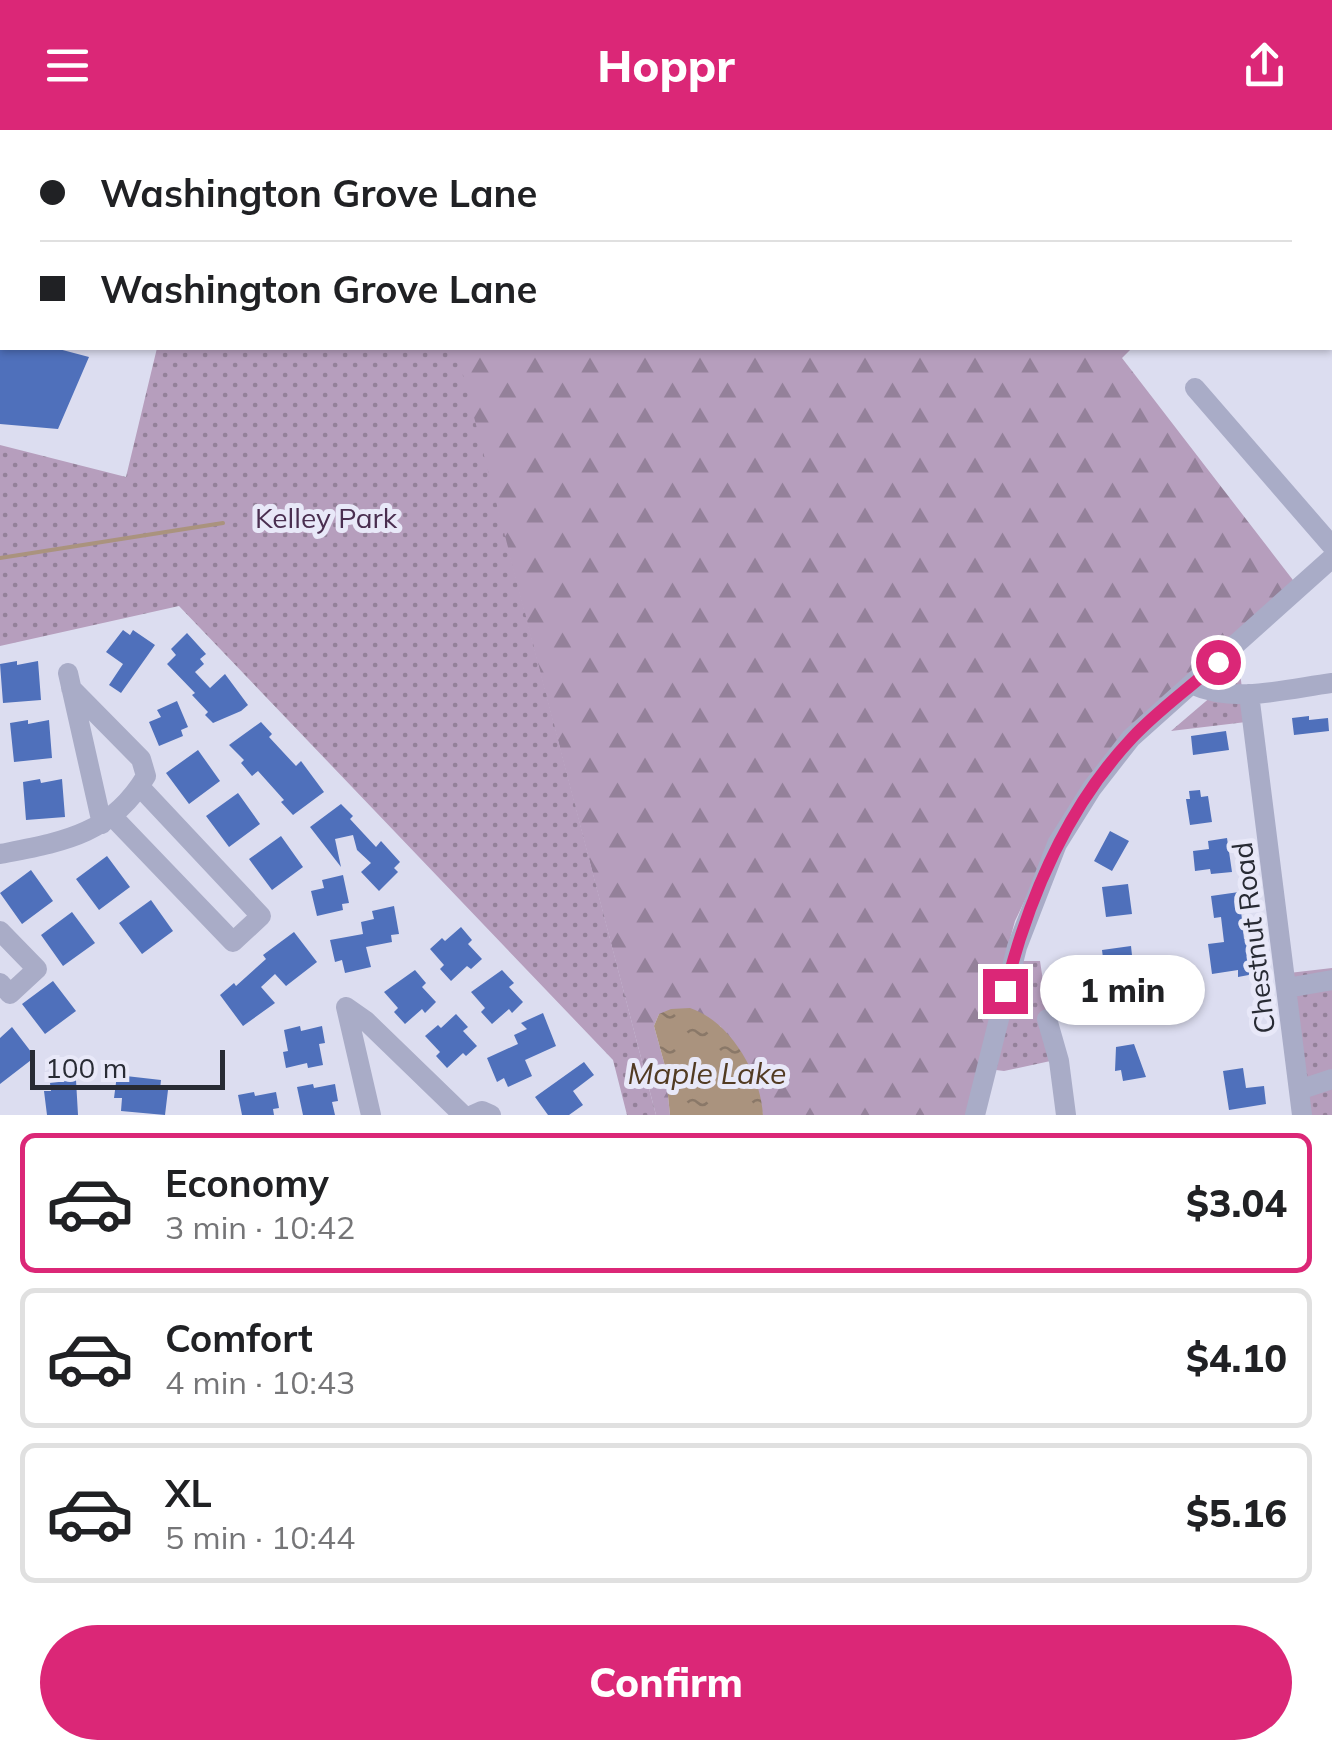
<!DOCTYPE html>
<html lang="en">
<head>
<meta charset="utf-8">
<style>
	:root { --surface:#fff; --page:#f6f6f6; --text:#202124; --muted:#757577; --line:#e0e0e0; --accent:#db2777 }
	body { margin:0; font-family:Mulish,sans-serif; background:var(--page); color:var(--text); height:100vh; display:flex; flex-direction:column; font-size:38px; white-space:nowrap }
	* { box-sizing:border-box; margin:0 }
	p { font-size:32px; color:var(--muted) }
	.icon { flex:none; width:55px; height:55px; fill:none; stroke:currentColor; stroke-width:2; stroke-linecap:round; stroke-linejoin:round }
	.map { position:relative; height:985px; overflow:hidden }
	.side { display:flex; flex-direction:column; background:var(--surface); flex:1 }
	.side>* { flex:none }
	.top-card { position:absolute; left:0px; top:0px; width:1332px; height:220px; box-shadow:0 2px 8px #0004; display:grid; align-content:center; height:220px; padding:0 40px; background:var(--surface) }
	.scale { position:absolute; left:30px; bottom:25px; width:195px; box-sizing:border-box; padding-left:10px; border:5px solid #282b34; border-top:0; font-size:28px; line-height:35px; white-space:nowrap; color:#282b34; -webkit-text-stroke:8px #e8e8f8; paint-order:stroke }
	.end { position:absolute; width:45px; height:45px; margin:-22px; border:12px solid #db2777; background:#fff; box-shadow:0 0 0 5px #fff }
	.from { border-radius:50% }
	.bubble { position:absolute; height:70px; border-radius:35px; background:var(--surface); box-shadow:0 2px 8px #0004; font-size:32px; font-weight:800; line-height:70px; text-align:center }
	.top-card b { display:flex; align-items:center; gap:35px; height:95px; font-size:38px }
	.top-card b+b { border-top:2px solid var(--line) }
	.top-card i { width:25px; height:25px; background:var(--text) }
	ul { padding:18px 0 0; list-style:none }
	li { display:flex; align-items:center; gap:30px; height:140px; margin:0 20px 15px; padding:0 20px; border:5px solid var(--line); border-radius:15px }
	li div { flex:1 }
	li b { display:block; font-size:38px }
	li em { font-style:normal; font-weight:800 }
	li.current { border-color:var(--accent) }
	li>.icon { width:90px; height:90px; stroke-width:1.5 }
	.cta { display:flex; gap:20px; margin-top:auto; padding:20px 40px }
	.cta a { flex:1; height:115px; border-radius:60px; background:var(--accent); color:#fff; font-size:40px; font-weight:800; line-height:115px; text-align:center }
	header { display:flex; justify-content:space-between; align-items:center; height:130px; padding:0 40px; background:var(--accent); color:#fff; font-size:45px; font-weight:800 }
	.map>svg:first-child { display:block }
	.forest { fill:url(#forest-firs) }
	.park { fill:url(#park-dots) }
	.water { fill:url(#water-ripples) }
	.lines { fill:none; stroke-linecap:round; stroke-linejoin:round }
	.stream { stroke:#aa937e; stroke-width:4 }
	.building { fill:#4f70bb }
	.minor { stroke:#a9acc7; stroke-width:20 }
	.route { stroke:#db2777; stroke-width:12 }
	.labels { text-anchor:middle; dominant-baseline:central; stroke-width:10; stroke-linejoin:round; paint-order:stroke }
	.park-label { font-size:28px; fill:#4a2e50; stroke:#e8e8f8 }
	.street-label { font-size:28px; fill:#282b34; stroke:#e8e8f8 }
	.water-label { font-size:30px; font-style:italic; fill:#523b22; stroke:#e8e8f8 }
</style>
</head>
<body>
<header><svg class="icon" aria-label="menu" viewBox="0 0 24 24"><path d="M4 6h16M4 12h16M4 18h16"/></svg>Hoppr<svg class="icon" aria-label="share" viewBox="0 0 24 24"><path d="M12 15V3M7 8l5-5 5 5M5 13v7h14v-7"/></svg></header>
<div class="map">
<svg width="1332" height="985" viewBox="0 0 1332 985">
	<defs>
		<pattern id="forest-firs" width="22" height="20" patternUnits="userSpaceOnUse" patternTransform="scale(2.5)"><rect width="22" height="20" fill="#b69ebd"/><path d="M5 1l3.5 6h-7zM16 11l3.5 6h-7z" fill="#94819a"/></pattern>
		<pattern id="park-dots" width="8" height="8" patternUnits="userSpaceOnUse" patternTransform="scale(2.5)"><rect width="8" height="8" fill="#b69ebd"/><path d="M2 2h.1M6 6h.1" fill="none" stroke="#94819a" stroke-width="1.8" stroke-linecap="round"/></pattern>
		<pattern id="water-ripples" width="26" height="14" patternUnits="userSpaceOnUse" patternTransform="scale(2.5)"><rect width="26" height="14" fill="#aa937e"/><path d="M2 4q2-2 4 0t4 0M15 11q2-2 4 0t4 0" fill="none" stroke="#8a7868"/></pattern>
	</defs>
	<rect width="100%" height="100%" fill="#dcddf0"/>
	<path class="forest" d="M484 0H1042L1044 2H481Z
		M455 218H1132L1122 228 1296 454 1207 529 1047 723 1015 791 998 852 968 985H763L752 944 720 896 659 884 654 896 665 936 670 985H656Z"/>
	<path class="park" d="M157 218H456L656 985H627L613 930 179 476 0 516V315L126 347Z
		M1240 542 1246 592 1171 601Z
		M1013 831H1040L1055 930 1004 941 988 939Z
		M1332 838V985H1307L1289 843Z"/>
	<path class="water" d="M690 878C730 891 761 944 763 985H670L665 936 654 896 659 884 671 879Z"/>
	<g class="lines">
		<path class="stream" d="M0 428 223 393"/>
	</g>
	<path class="building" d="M0 218H55L89 227 58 299 0 294Z
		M123 500 130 505 133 500 155 515 121 563 109 555 123 534 106 522Z
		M187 503 206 524 200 529 204 534 195 542 210 558 225 544 248 575 241 581 213 593 205 585 208 582 192 565 195 563 167 534 176 525 171 519Z
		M17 531V535L38 531 41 570 3 573 0 534Z
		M177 571 188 597 181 600 183 606 159 616 149 592 161 587 157 580Z
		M1309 586V590L1328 588 1329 601 1294 605 1292 588Z
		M28 590V594L49 590 52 628 14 632 10 593Z
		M261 592 272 604 269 607 296 636 301 631 324 662 293 685 281 672 284 670 258 641 252 646 241 633 244 630 229 615Z
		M1226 601 1229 620 1193 625 1191 606Z
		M198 620 220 651 189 674 166 643Z
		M40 649 41 653 62 649 65 687 26 690 23 652Z
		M1200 660 1201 667 1208 666 1212 692 1190 695 1186 669H1190L1189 661Z
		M238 663 260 694 229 717 206 686Z
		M341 674 353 686 350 689 376 717 381 711 400 732 394 738 398 742 379 761 361 742 371 733 357 720 353 705 335 709 341 737 310 697Z
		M1110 701 1129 711 1112 741 1094 731Z
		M281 706 303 737 272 760 249 729Z
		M1227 708 1232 742 1211 744 1210 739 1195 741 1193 721 1209 719 1208 711Z
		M107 726 130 757 99 780 76 749Z
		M31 740 53 771 22 794 0 763Z
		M343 745 349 773 342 774 343 780 317 786 311 761 324 758 322 750Z
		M1128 754 1132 784 1106 787 1102 757Z
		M1239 762 1244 809 1249 808 1254 844 1238 847V840L1212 844 1208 814 1224 812 1221 787 1214 788 1211 766Z
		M151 770 173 801 142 824 119 793Z
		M394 776 399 804 391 805 392 812 366 817 371 837 345 843 342 830 335 832 330 810 363 804 361 792 374 789 372 781Z
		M72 782 95 813 63 836 41 805Z
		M461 797 472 810 468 814 482 829 471 839 467 836 451 851 440 839 444 835 430 819 442 808 445 811Z
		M294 802 317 832 286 856 275 844 261 857 275 873 243 896 220 865 234 853 236 856 266 829 263 825Z
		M1131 816 1137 872 1133 873 1135 884 1123 886 1103 857 1095 858 1091 829 1103 828 1102 820Z
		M415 840 426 853 422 857 436 872 425 883 422 879 405 894 394 882 398 878 384 862Z
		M502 840 514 853 509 857 523 872 512 883 509 879 492 894 481 882 485 878 471 862Z
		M53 851 76 881 45 904 22 874Z
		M543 883 556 916 525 930 532 946 508 957 504 948 497 952 487 928 518 914 514 905 527 899 521 893Z
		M456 884 468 897 463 901 477 916 466 926 463 923 447 938 436 926 440 922 425 906 438 895 441 898Z
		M300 896 301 901 322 896 325 913 319 914 323 935 308 938 307 933 286 938 283 922 288 921 284 900Z
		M12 897 35 927 0 954V908Z
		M1134 914 1146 947 1123 951 1121 940 1115 941 1116 917Z
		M584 932 594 945 573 961 583 975 569 985H548L535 967Z
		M1243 938 1246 958 1264 956 1266 974 1229 980 1223 941Z
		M117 945 161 950 160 959 168 960 165 985 121 981 122 968H114Z
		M76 950 78 985H47L44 961H51L50 953Z
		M313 954 314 958 335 954 338 971 332 972 335 985H303L297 957Z
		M254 962 255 966 276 962 279 978 273 979 274 985H242L238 965Z"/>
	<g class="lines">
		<path class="minor" d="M1240 2 1247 0
			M1330 146 1332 148
			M1195 258 1332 416
			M68 543 102 694
			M1193 555C1235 574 1287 559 1332 553
			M1249 564 1302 985
			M112 686 233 812 261 786 140 657
			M0 724C62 712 111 705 146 646L141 629 71 558
			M0 801 37 839 10 864 0 853
			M1287 858 1332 850
			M346 877 366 891 463 985
			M346 877 371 985
			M1047 889 1059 931 1066 985
			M1299 960 1332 949
			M473 985 482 981 491 985
			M975 985 1017 817 1057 714 1092 658 1131 608 1332 428"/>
	</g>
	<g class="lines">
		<path class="route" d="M1005 861C1028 769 1066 678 1132 608 1158 580 1190 558 1218 532"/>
	</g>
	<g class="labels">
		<g class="park-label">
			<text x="326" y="387">Kelley Park</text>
		</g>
		<g class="street-label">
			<text transform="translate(1253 808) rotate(-97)">Chestnut Road</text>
		</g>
		<g class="water-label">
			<text x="707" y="943">Maple Lake</text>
		</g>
	</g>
</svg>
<div class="scale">100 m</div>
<i class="end from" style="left:1218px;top:532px"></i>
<i class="end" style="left:1005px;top:861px"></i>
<div class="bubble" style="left:1040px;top:825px;width:165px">1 min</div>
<div class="top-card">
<b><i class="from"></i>Washington Grove Lane</b>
<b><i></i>Washington Grove Lane</b>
</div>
</div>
<section class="side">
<ul>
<li class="current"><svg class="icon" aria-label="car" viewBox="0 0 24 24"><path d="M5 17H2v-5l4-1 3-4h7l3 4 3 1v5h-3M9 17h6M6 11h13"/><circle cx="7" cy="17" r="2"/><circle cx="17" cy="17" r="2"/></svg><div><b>Economy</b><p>3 min · 10:42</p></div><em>$3.04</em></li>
<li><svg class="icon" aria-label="car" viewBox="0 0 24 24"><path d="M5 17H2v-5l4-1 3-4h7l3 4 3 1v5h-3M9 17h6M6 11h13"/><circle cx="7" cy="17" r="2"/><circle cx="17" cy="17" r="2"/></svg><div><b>Comfort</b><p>4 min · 10:43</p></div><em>$4.10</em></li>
<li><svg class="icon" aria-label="car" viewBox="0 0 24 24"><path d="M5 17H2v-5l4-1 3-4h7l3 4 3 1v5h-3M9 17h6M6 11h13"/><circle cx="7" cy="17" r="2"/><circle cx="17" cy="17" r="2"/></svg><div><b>XL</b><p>5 min · 10:44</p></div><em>$5.16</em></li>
</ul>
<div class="cta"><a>Confirm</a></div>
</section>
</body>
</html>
